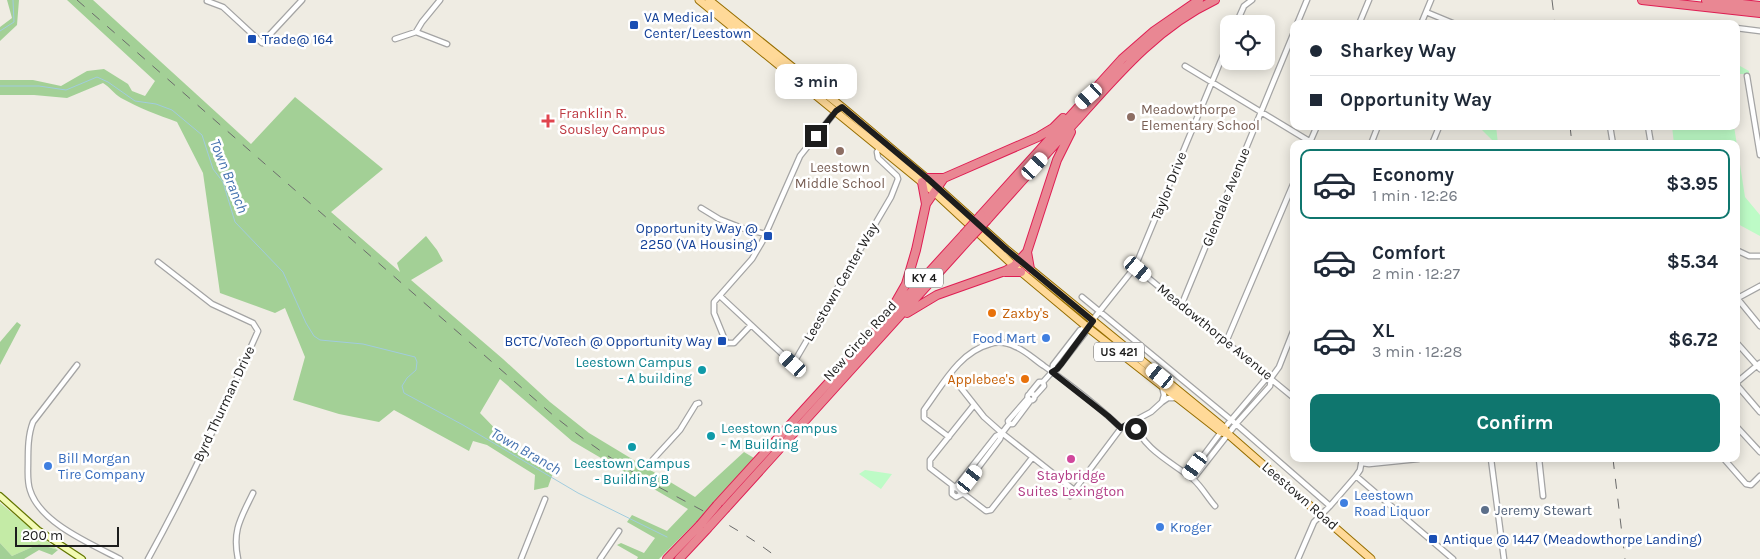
<!DOCTYPE html>
<html lang="en">
<head>
<meta charset="utf-8">
<style>
	:root { --surface:#fff; --page:#f6f6f7; --text:#1f2937; --muted:#747a83; --line:#e0e1e3; --accent:#0f766e }
	body { margin:0; font-family:Karla,sans-serif; background:var(--page); color:var(--text); height:100vh; display:flex; flex-direction:column; font-size:19px; white-space:nowrap }
	* { box-sizing:border-box; margin:0 }
	p { font-size:16px; color:var(--muted) }
	.icon { flex:none; width:28px; height:28px; fill:none; stroke:currentColor; stroke-width:2; stroke-linecap:round; stroke-linejoin:round }
	.map { position:relative; flex:1; overflow:hidden }
	.details { position:absolute; left:1290px; top:140px; width:450px; height:322px; display:flex; flex-direction:column; background:var(--surface); border-radius:10px; box-shadow:0 2px 12px #0003 }
	.details>* { flex:none }
	.guide { position:absolute; left:1290px; top:20px; width:450px; height:110px; border-radius:10px; box-shadow:0 2px 12px #0003; display:grid; align-content:center; height:110px; padding:0 20px; background:var(--surface) }
	.tools { position:absolute; left:1220px; top:15px; display:grid; gap:10px }
	.tools a { display:grid; place-items:center; width:55px; height:55px; border-radius:10px; background:var(--surface); box-shadow:0 2px 12px #0003; font-size:25px }
	.scale { position:absolute; left:15px; bottom:12px; width:104px; box-sizing:border-box; padding-left:5px; border:2px solid #1d1d1d; border-top:0; font-size:14px; line-height:18px; white-space:nowrap; color:#1d1d1d; -webkit-text-stroke:4px #fff; paint-order:stroke }
	.end { position:absolute; width:22px; height:22px; margin:-11px; border:6px solid #1d1d1d; background:#fff; box-shadow:0 0 0 2px #fff }
	.from { border-radius:50% }
	.bubble { position:absolute; height:35px; border-radius:10px; background:var(--surface); box-shadow:0 2px 12px #0003; font-size:16px; font-weight:700; line-height:35px; text-align:center }
	.car { position:absolute; width:15px; height:30px; margin:-15px -8px; border-radius:6px; box-shadow:0 0 4px 1px #0007; background:linear-gradient(#fff 24%,#345 0 40%,#fff 0 76%,#345 0 86%,#fff 0) }
	.guide b { display:flex; align-items:center; gap:18px; height:48px; font-size:19px }
	.guide b+b { border-top:1px solid var(--line) }
	.guide i { width:12px; height:12px; background:var(--text) }
	ul { padding:9px 0 0; list-style:none }
	li { display:flex; align-items:center; gap:15px; height:70px; margin:0 10px 8px; padding:0 10px; border:2px solid transparent; border-radius:10px }
	li div { flex:1 }
	li b { display:block; font-size:19px }
	li em { font-style:normal; font-weight:700 }
	li.selected { border-color:var(--accent) }
	li>.icon { width:45px; height:45px; stroke-width:1.5 }
	.button { display:flex; gap:10px; margin-top:auto; padding:10px 20px }
	.button a { flex:1; height:58px; border-radius:10px; background:var(--accent); color:#fff; font-size:20px; font-weight:700; line-height:58px; text-align:center }
	.map>svg:first-child { display:block }
	.grass { fill:#c4eba6 }
	.forest { fill:#a3d096 }
	.park { fill:#bdfbc6 }
	.lines { fill:none; stroke-linecap:round; stroke-linejoin:round }
	.stream { stroke:#a1ccde; stroke-width:1 }
	.minor-casing { stroke:#a4a4a4; stroke-width:7 }
	.secondary-casing { stroke:#637701; stroke-width:8 }
	.primary-casing { stroke:#966e00; stroke-width:9 }
	.motorway-casing { stroke:#df1e53; stroke-width:10 }
	.minor { stroke:#fff; stroke-width:4.5 }
	.secondary { stroke:#f3fbb4; stroke-width:5.5 }
	.primary { stroke:#ffd998; stroke-width:7 }
	.motorway { stroke:#e98793; stroke-width:8 }
	.rail { stroke:#6b6b6b; stroke-width:1; stroke-dasharray:10 10; stroke-linecap:butt }
	.motorway-bridge-casing { stroke:#df1e53; stroke-width:10; stroke-linecap:butt }
	.motorway-bridge { stroke:#e98793; stroke-width:8 }
	.route { stroke:#1d1d1d; stroke-width:6 }
	.transit-dot { fill:#1a4fb4; stroke:#fff; stroke-width:2 }
	.education-dot { fill:#8d6e63; stroke:#fff; stroke-width:2 }
	.health-dot { fill:#e0444e; stroke:#fff; stroke-width:2 }
	.food-dot { fill:#e8710a; stroke:#fff; stroke-width:2 }
	.shop-dot { fill:#3f7fe0; stroke:#fff; stroke-width:2 }
	.culture-dot { fill:#0f9aa8; stroke:#fff; stroke-width:2 }
	.hotel-dot { fill:#d1479c; stroke:#fff; stroke-width:2 }
	.service-dot { fill:#5c6f8a; stroke:#fff; stroke-width:2 }
	.labels { text-anchor:middle; dominant-baseline:central; stroke-width:5; stroke-linejoin:round; paint-order:stroke }
	.shield { fill:#fff; stroke:#616161; stroke-width:1 }
	.shield-label { font-size:12px; font-weight:bold; fill:#1d1d1d }
	.transit-label { font-size:14px; fill:#164399; stroke:#fff; text-anchor:start }
	.education-label { font-size:14px; fill:#785e54; stroke:#fff; text-anchor:start }
	.health-label { font-size:14px; fill:#be3a42; stroke:#fff; text-anchor:start }
	.street-label { font-size:14px; fill:#1d1d1d; stroke:#fff }
	.food-label { font-size:14px; fill:#c56008; stroke:#fff; text-anchor:start }
	.shop-label { font-size:14px; fill:#366cbe; stroke:#fff; text-anchor:start }
	.culture-label { font-size:14px; fill:#0d838f; stroke:#fff; text-anchor:end }
	.hotel-label { font-size:14px; fill:#b23c85; stroke:#fff }
	.service-label { font-size:14px; fill:#4e5e75; stroke:#fff; text-anchor:start }
	.water-label { font-size:15px; font-style:italic; fill:#4774b0; stroke:#fff }
</style>
</head>
<body>
<div class="map">
<svg width="1760" height="559" viewBox="0 0 1760 559">
	<rect width="100%" height="100%" fill="#efece3"/>
	<path class="grass" d="M0 503 58 550 39 544 12 556 0 543Z"/>
	<path class="forest" d="M7 0H19L17 25 0 41V27L12 18Z
		M67 0H93L251 144 295 97 383 169 331 212 400 272 397 263 426 236 437 250 443 261 411 280 503 359 550 402 589 433 695 497 744 452 754 458 709 509 659 559H637L638 557 617 545 621 543 644 553 655 538 627 522 632 515 667 531 688 509 572 441 500 379 480 413 508 442 553 473 548 487 534 490 535 475 487 445 473 441 469 451 394 410 379 422 339 414 293 400 305 357 285 308 275 313 220 293 203 173 177 122C158 115 139 108 121 98 114 94 110 87 103 83L67 98 34 95H0V80H33L61 86 87 71 104 69 128 84 132 91 145 96 155 81Z
		M17 322 21 325 0 365V342Z
		M0 543 12 556 39 544 58 550 52 555 39 550 24 559H0Z"/>
	<path class="park" d="M1736 60H1739L1740 66 1749 71V74H1736Z
		M1478 126H1496L1498 144H1496Z
		M1672 126H1734L1745 197 1760 215V236L1736 223V144H1674Z
		M865 470 892 474 881 489 859 474Z"/>
	<g class="lines">
		<path class="stream" d="M0 31 14 22 13 0
			M0 86H39L66 90 97 77 108 82 135 101 156 104 172 110 202 135 213 169 223 182 235 222 283 272 306 323 314 336 320 340 363 344 415 357 417 362 416 370 407 378 402 386 404 393 463 425 578 493 667 537"/>
		<g class="minor-casing">
			<path id="minor" d="M207 1 223 7 262 43 302 0
				M1426 12 1455 24
				M1236 24 1244 6 1252 0
				M1297 24 1307 0
				M1359 24 1369 0
				M1421 24 1431 0
				M1736 28 1760 31
				M416 32 422 22 440 0
				M395 39 416 32 447 44
				M1185 66 1314 144
				M1747 76 1760 155
				M1610 126 1613 144
				M1648 126 1651 144
				M1310 142 1317 126
				M1371 144 1378 126
				M1432 144 1439 127
				M701 208 719 219 742 228 765 234
				M1736 250 1749 256H1760
				M1135 267 1294 398
				M720 296 793 364 891 197 898 179 897 176 878 158 877 152 880 147
				M1082 297 1236 424 1330 506
				M1737 298 1760 326
				M1736 299 1760 286
				M1181 306 1294 32
				M751 325 734 343H727L725 340 714 313V302L752 259 762 242 800 156 836 111 842 107
				M1087 327 1135 267 1229 41
				M1226 342 1294 182
				M1736 342 1760 369
				M77 365 33 422C28 435 28 449 28 463 28 472 27 481 30 490 40 523 91 544 120 559
				M950 374 984 417 1002 433 1074 490
				M1736 383 1760 363
				M1736 384 1760 412
				M1162 386 1164 395 1162 402
				M1030 393 1039 382H1043
				M1027.5 397a3.5 3.5 0 1 1 7 0a3.5 3.5 0 1 1-7 0Z
				M1035 396 1044 386 1043 382 1052 372 1057 369 1085 333 1087 327 1080 330 1053 365 1052 372
				M974 405 930 460V468L986 511 991 510 1032 458
				M1133 421C1144 450 1170 461 1193 479 1202 487 1207 497 1215 506
				M1009 424 1008 421 1028 398
				M1736 426 1760 452
				M949 437 924 418V410C942 386 959 352 990 344 999 341 1008 343 1016 347 1026 351 1035 360 1044 366 1071 385 1098 406 1121 428
				M1491 459 1504 559
				M1539 459 1543 496
				M1724 459 1746 484 1751 485 1760 476
				M1361 461 1362 463 1369 464 1418 459
				M647 466 680 430 696 404 699 403
				M1188 476 1221 432 1265 380 1271 378
				M1356 476 1453 559
				M1193 479 1236 424 1270 386 1271 378 1279 367 1294 329
				M952 486V494L956 497 962 494
				M955 488 996 436 1002 433
				M960 492 1000 439 1002 433 1009 424H1013L1031 400
				M1070 496 1121 428 1151 412 1162 402 1168 398H1176
				M148 559C189 485 224 408 258 331L253 323 212 304 158 262
				M238 559C232 530 241 518 253 493
				M521 559 545 499
				M600 559 619 531
				M1298 559 1314 522 1330 506 1356 476 1360 470 1362 459"/>
		</g>
		<g class="secondary-casing">
			<path id="secondary" d="M0 496 38 530 82 559"/>
		</g>
		<g class="primary-casing">
			<path id="primary" d="M699 0 934 192 1014 266 1087 327 1221 432 1228 434
				M709 0 842 107 937 187 1007 250 1224 428 1228 434 1371 559"/>
		</g>
		<g class="motorway-casing">
			<path id="motorway" d="M1642 0 1760 13
				M1706 0 1760 6
				M927 178H944L1038 137 1053 128 1063 118
				M926 204 944 178
				M981 215 1122 59 1154 31 1199 0
				M987 220C1017 186 1048 152 1078 119 1119 73 1158 27 1215 0
				M1030 269 1027 252 1057 160 1071 132
				M1005 272H1021
				M894 305 906 284 916 250 926 204 922 182
				M907 313 937 295 1005 271 1014 266 1027 252
				M717 505 964 234
				M726 508 970 238
				M667 559 700 525
				M679 559 707 529"/>
		</g>
		<use href="#minor" class="minor"/>
		<use href="#secondary" class="secondary"/>
		<use href="#primary" class="primary"/>
		<use href="#motorway" class="motorway"/>
		<path class="rail" d="M77 0 554 416C584 440 615 462 648 481 692 506 739 527 779 559
			M1552 0 1555 24
			M1570 126 1572 144
			M1613 459 1625 559"/>
		<g class="motorway-bridge-casing">
			<path id="motorway-bridge" d="M964 234 981 215
				M970 238 987 220
				M700 525 717 505
				M707 529 726 508"/>
		</g>
		<use href="#motorway-bridge" class="motorway-bridge"/>
	</g>
	<g class="lines">
		<path class="route" d="M816 136 836 111 842 107 927 178 1007 250 1093 321 1062 363 1057 369 1052 372 1108 416 1121 428 1133 421 1136 429"/>
	</g>
	<g class="transit-dot">
		<rect x="629" y="20" width="10" height="10" rx="2.5"/>
		<rect x="247" y="34" width="10" height="10" rx="2.5"/>
		<rect x="763" y="231" width="10" height="10" rx="2.5"/>
		<rect x="717" y="336" width="10" height="10" rx="2.5"/>
		<rect x="1428" y="534" width="10" height="10" rx="2.5"/>
	</g>
	<g class="education-dot">
		<circle cx="1131" cy="117" r="5"/>
		<circle cx="840" cy="151" r="5"/>
	</g>
	<path class="health-dot" d="M545.5 113.5h5v5h5v5h-5v5h-5v-5h-5v-5h5z"/>
	<g class="food-dot">
		<circle cx="992" cy="313" r="5"/>
		<circle cx="1025" cy="379" r="5"/>
	</g>
	<g class="shop-dot">
		<circle cx="1046" cy="338" r="5"/>
		<circle cx="48" cy="466" r="5"/>
		<circle cx="1344" cy="503" r="5"/>
		<circle cx="1160" cy="527" r="5"/>
	</g>
	<g class="culture-dot">
		<circle cx="702" cy="370" r="5"/>
		<circle cx="711" cy="436" r="5"/>
		<circle cx="632" cy="447" r="5"/>
	</g>
	<circle class="hotel-dot" cx="1071" cy="459" r="5"/>
	<circle class="service-dot" cx="1485" cy="510" r="5"/>
	<g class="labels">
		<g class="shield">
			<rect x="905" y="268.5" width="38" height="19" rx="4"/>
			<rect x="1094" y="342.5" width="50" height="19" rx="4"/>
		</g>
		<g class="shield-label">
			<text x="924" y="278">KY 4</text>
			<text x="1119" y="352">US 421</text>
		</g>
		<g class="transit-label">
			<text x="644" y="17">VA Medical<tspan x="644" dy="16">Center/Leestown</tspan></text>
			<text x="262" y="39">Trade@ 164</text>
			<text x="758" y="228" text-anchor="end">Opportunity Way @<tspan x="758" dy="16">2250 (VA Housing)</tspan></text>
			<text x="712" y="341" text-anchor="end">BCTC/VoTech @ Opportunity Way</text>
			<text x="1443" y="539">Antique @ 1447 (Meadowthorpe Landing)</text>
		</g>
		<g class="education-label">
			<text x="1141" y="109">Meadowthorpe<tspan x="1141" dy="16">Elementary School</tspan></text>
			<text x="840" y="167" text-anchor="middle">Leestown<tspan x="840" dy="16">Middle School</tspan></text>
		</g>
		<g class="health-label">
			<text x="559" y="113">Franklin R.<tspan x="559" dy="16">Sousley Campus</tspan></text>
		</g>
		<g class="street-label">
			<text transform="translate(1169 186) rotate(-68)">Taylor Drive</text>
			<text transform="translate(1226 197) rotate(-68)">Glendale Avenue</text>
			<text transform="translate(841 282) rotate(-60)">Leestown Center Way</text>
			<text transform="translate(1215 332) rotate(39)">Meadowthorpe Avenue</text>
			<text transform="translate(860 341) rotate(-48)">New Circle Road</text>
			<text transform="translate(224 404) rotate(-65)">Byrd Thurman Drive</text>
			<text transform="translate(1300 496) rotate(41)">Leestown Road</text>
		</g>
		<g class="food-label">
			<text x="1002" y="313">Zaxby's</text>
			<text x="1015" y="379" text-anchor="end">Applebee's</text>
		</g>
		<g class="shop-label">
			<text x="1036" y="338" text-anchor="end">Food Mart</text>
			<text x="58" y="458">Bill Morgan<tspan x="58" dy="16">Tire Company</tspan></text>
			<text x="1354" y="495">Leestown<tspan x="1354" dy="16">Road Liquor</tspan></text>
			<text x="1170" y="527">Kroger</text>
		</g>
		<g class="culture-label">
			<text x="692" y="362">Leestown Campus<tspan x="692" dy="16">- A building</tspan></text>
			<text x="721" y="428" text-anchor="start">Leestown Campus<tspan x="721" dy="16">- M Building</tspan></text>
			<text x="632" y="463" text-anchor="middle">Leestown Campus<tspan x="632" dy="16">- Building B</tspan></text>
		</g>
		<g class="hotel-label">
			<text x="1071" y="475">Staybridge<tspan x="1071" dy="16">Suites Lexington</tspan></text>
		</g>
		<g class="service-label">
			<text x="1495" y="510">Jeremy Stewart</text>
		</g>
		<g class="water-label">
			<text transform="translate(229 176) rotate(68)">Town Branch</text>
			<text transform="translate(526 451) rotate(30)">Town Branch</text>
		</g>
	</g>
</svg>
<div class="tools">
<a><svg class="icon" aria-label="locate" viewBox="0 0 24 24"><circle cx="12" cy="12" r="6"/><path d="M12 2v4M12 18v4M2 12h4M18 12h4"/></svg></a>
</div>
<div class="scale">200 m</div>
<i class="end from" style="left:1136px;top:429px"></i>
<i class="end" style="left:816px;top:136px"></i>
<div class="bubble" style="left:775px;top:64px;width:82px">3 min</div>
<i class="car" style="left:1089px;top:96px;rotate:228deg"></i>
<i class="car" style="left:1035px;top:166px;rotate:42deg"></i>
<i class="car" style="left:1138px;top:269px;rotate:130deg"></i>
<i class="car" style="left:793px;top:364px;rotate:312deg"></i>
<i class="car" style="left:1160px;top:376px;rotate:309deg"></i>
<i class="car" style="left:1195px;top:466px;rotate:216deg"></i>
<i class="car" style="left:970px;top:479px;rotate:38deg"></i>
<div class="guide">
<b><i class="from"></i>Sharkey Way</b>
<b><i></i>Opportunity Way</b>
</div>
<section class="details">
<ul>
<li class="selected"><svg class="icon" aria-label="car" viewBox="0 0 24 24"><path d="M5 17H2v-5l4-1 3-4h7l3 4 3 1v5h-3M9 17h6M6 11h13"/><circle cx="7" cy="17" r="2"/><circle cx="17" cy="17" r="2"/></svg><div><b>Economy</b><p>1 min · 12:26</p></div><em>$3.95</em></li>
<li><svg class="icon" aria-label="car" viewBox="0 0 24 24"><path d="M5 17H2v-5l4-1 3-4h7l3 4 3 1v5h-3M9 17h6M6 11h13"/><circle cx="7" cy="17" r="2"/><circle cx="17" cy="17" r="2"/></svg><div><b>Comfort</b><p>2 min · 12:27</p></div><em>$5.34</em></li>
<li><svg class="icon" aria-label="car" viewBox="0 0 24 24"><path d="M5 17H2v-5l4-1 3-4h7l3 4 3 1v5h-3M9 17h6M6 11h13"/><circle cx="7" cy="17" r="2"/><circle cx="17" cy="17" r="2"/></svg><div><b>XL</b><p>3 min · 12:28</p></div><em>$6.72</em></li>
</ul>
<div class="button"><a>Confirm</a></div>
</section>
</div>
</body>
</html>
